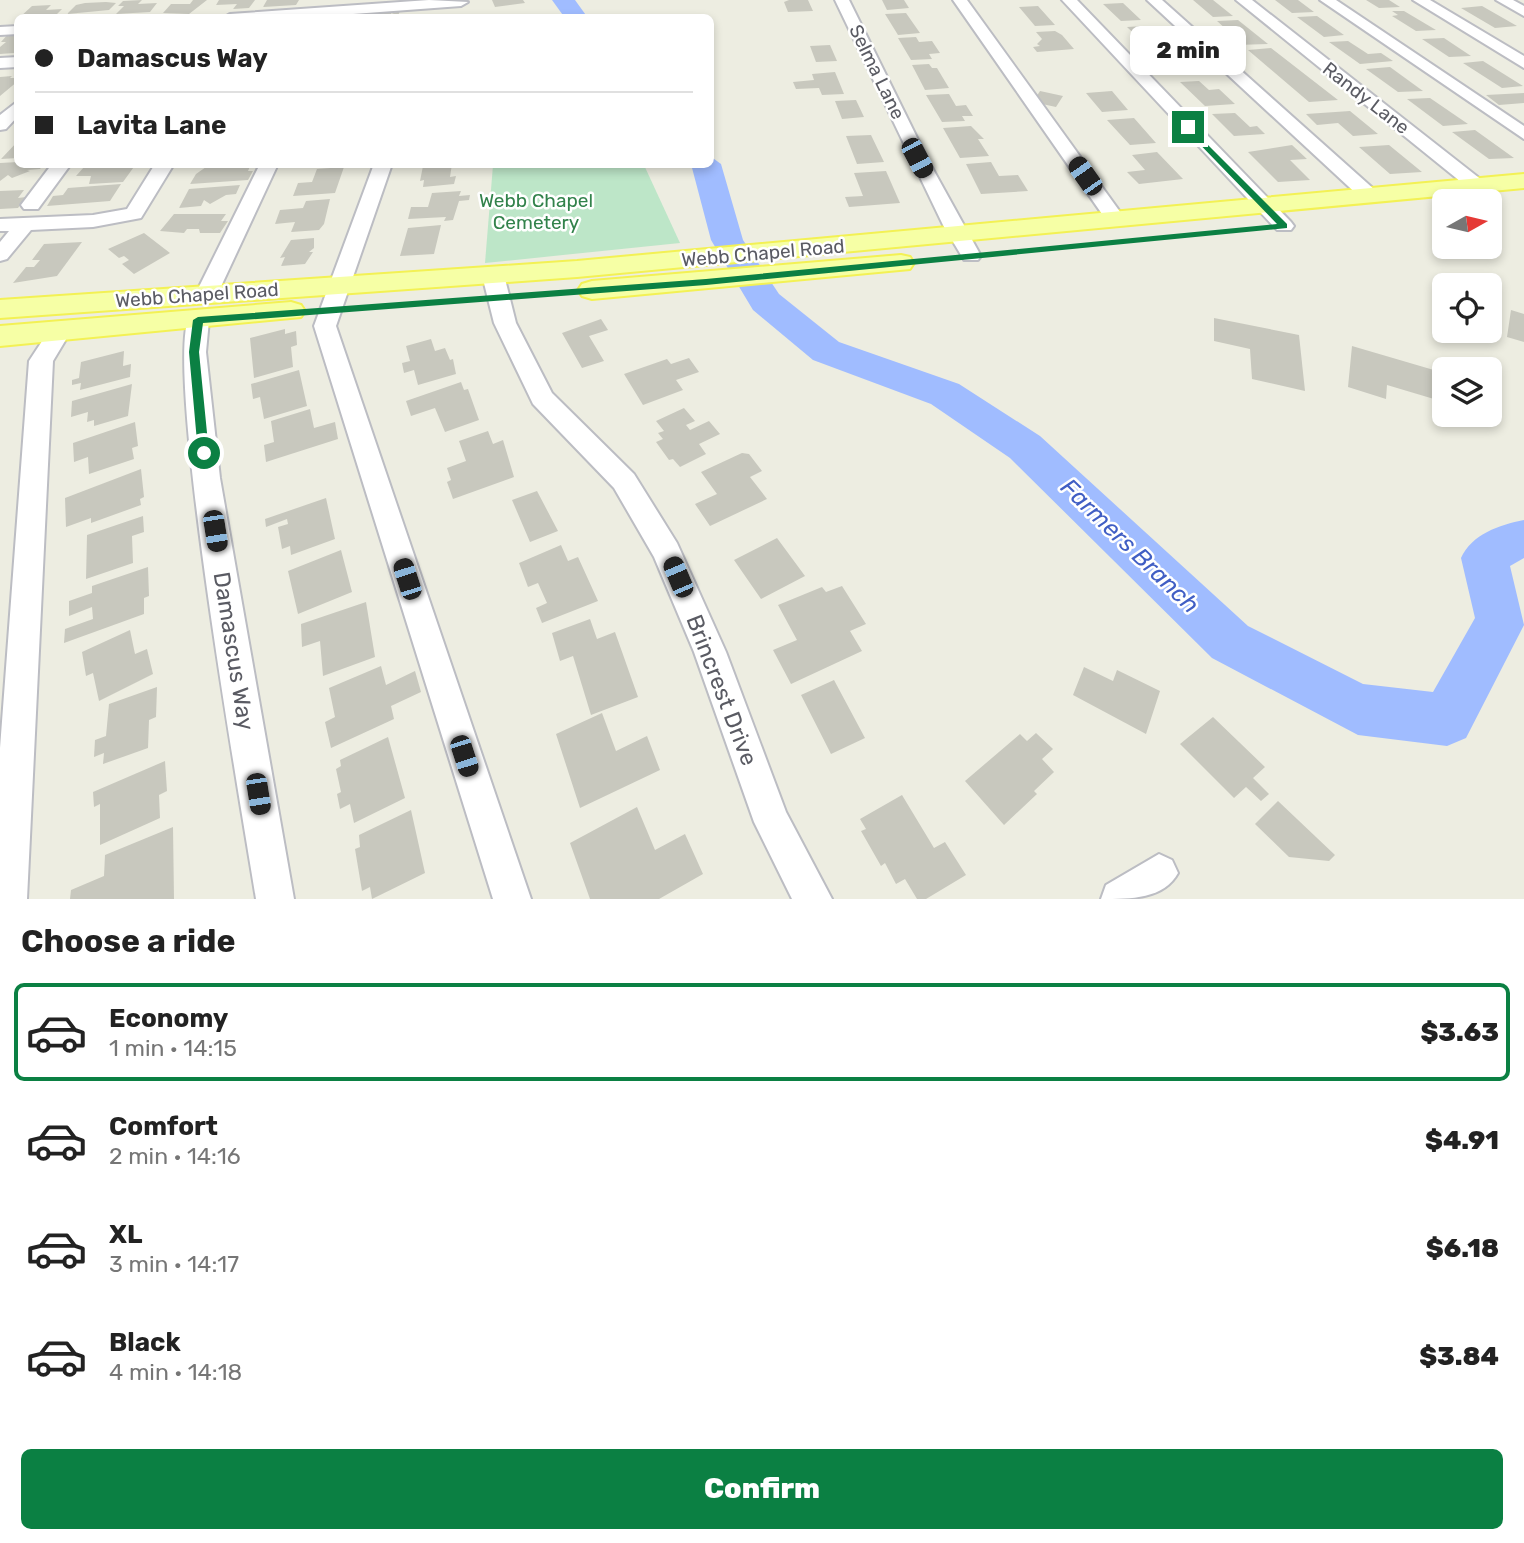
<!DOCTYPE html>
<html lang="en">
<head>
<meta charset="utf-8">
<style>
	:root { --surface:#fff; --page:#f6f6f6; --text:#222; --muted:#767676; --line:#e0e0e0; --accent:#0b8043 }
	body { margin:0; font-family:Rubik,sans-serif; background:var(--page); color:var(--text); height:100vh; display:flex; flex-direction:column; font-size:26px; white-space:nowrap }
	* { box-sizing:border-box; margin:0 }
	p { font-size:23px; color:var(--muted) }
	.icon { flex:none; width:38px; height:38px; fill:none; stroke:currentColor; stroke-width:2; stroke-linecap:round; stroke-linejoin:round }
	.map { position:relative; height:899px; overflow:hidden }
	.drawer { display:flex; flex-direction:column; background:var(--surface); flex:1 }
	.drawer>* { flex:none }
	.banner { position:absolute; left:14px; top:14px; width:700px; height:154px; border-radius:10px; box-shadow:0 4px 10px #0003; display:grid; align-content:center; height:154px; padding:0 21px; background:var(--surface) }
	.needle { width:46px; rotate:82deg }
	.controls { position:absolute; left:1432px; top:189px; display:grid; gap:14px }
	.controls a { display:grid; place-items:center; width:70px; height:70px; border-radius:10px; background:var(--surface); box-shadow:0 4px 10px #0003; font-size:35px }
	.end { position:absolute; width:32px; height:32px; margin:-16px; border:9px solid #0b8043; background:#fff; box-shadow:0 0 0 4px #fff }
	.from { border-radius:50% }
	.bubble { position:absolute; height:49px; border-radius:10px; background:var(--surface); box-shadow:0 4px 10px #0003; font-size:23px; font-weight:800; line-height:49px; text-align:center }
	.car { position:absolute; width:21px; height:42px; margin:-21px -10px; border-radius:9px; box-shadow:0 0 5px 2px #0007; background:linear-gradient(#222 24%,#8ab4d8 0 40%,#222 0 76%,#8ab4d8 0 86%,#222 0) }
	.banner b { display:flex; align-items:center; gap:24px; height:66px; font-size:26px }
	.banner b+b { border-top:2px solid var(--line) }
	.banner i { width:18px; height:18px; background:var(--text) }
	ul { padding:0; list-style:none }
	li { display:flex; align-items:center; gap:21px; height:98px; margin:0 14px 10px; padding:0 7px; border:4px solid transparent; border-radius:10px }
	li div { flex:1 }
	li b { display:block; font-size:26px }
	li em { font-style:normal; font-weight:800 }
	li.selected { border-color:var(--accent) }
	li>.icon { width:63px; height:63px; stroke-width:1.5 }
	h2 { padding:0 21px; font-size:32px; line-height:84px }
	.action { display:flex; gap:14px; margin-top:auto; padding:14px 21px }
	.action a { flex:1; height:80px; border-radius:10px; background:var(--accent); color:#fff; font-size:28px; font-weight:800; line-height:80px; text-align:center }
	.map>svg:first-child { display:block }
	.green { fill:#bde6c8 }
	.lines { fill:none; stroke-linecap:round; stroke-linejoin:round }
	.river { fill:#a0bcff; fill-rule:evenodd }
	.building { fill:#c8c8be }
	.minor-casing { stroke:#bcbdc3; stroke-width:4 }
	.major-casing { stroke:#f3f154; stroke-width:4 }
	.minor { fill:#fff; fill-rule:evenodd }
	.major { fill:#f6ffa5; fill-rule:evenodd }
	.route { fill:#0b8043 }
	.labels { text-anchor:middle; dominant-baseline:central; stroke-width:5; stroke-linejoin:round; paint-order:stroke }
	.far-street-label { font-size:19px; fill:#5a5b63; stroke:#fff }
	.far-park-label { font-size:19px; fill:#32824b; stroke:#fff }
	.street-label { font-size:23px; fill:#5a5b63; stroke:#fff }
	.water-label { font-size:24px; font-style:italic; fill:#405ec4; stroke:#fff }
</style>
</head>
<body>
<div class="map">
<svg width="1524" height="899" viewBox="0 0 1524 899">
	<rect width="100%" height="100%" fill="#edede1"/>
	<path class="green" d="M493 165H644L680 243 485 263Z"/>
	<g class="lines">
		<path class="river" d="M552 0H575L588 18H565Z
			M710 156 721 164 743 240 779 294 839 342 959 384 1040 436 1248 626 1363 684 1433 692 1475 618 1461 558C1472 534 1499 525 1524 520V558L1510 566 1524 625 1466 738 1447 746 1358 735 1212 658 1010 458 931 404 813 360 753 310 711 240 691 164H710Z"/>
	</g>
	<path class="building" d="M142 0 138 4 157 3 150 12 116 14 124 6H118L123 1Z
		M193 0H207L189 14 163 13 171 4H190Z
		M219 0H255L249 8 233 9 237 4 216 5Z
		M267 0H299L296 5 263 7Z
		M492 0H523L525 3 495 7Z
		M789 0H808L813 11 788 12 784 2Z
		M882 0H904L909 8 887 10Z
		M1193 0H1213L1233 16 1213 17Z
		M1275 0H1298L1314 12 1292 13Z
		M1366 0H1389L1400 7 1379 8Z
		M85 3 106 2 116 3 109 10 67 14 76 5Z
		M1123 3 1141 20 1121 21 1103 4Z
		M51 5 46 10 62 9 53 18H19L32 6Z
		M1038 6 1055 25 1035 26 1019 7Z
		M1482 6 1517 26 1495 28 1461 8Z
		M392 11 391 14 400 11 397 18H369L371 12Z
		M1392 11H1404L1436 30 1416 31 1392 16 1398 15Z
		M906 13 920 33 898 35 885 14Z
		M1317 16 1344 35 1324 37 1297 17Z
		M1238 20 1268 44 1236 45 1230 40H1238L1217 21Z
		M1146 26 1155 31 1170 44 1147 46 1127 27Z
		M1055 31 1062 35 1074 49 1037 52 1033 47 1040 46 1037 44 1042 39 1036 32Z
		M8 34H18V50L14 53 0 54V47L6 42H1Z
		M916 37 919 42 932 41 940 53 929 54 932 59 911 60 898 38Z
		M1444 38 1471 56 1449 57 1422 39Z
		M1348 41 1368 54 1381 53 1393 61 1360 64 1329 42Z
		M830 45 837 61 816 62 810 46Z
		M1271 48 1338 100 1309 102 1248 50Z
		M1173 51 1188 64 1167 65 1156 52Z
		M1483 61 1523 86 1502 88 1463 63Z
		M929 64 932 68H937L949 88 925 90 912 65Z
		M1390 67 1423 91 1398 92 1366 69Z
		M835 72 844 94 822 95 819 88 796 89 793 82 814 80 812 74Z
		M12 76 10 78H18V81L0 96V77Z
		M1199 81 1209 90 1219 89 1235 104 1205 106 1180 82Z
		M1040 91 1063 96 1056 107 1033 102Z
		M1112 91 1128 110 1102 112 1086 93Z
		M1524 93V103L1499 105 1486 95Z
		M949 94 956 106 966 105 973 116H962L965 121 942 122 926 95Z
		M1430 98 1468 124 1443 126 1407 99Z
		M856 100 864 117 842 119 835 101Z
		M1350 111 1378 134 1353 136 1338 123 1317 125 1306 114Z
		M1235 113 1250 127 1257 126 1265 134 1234 136 1212 114Z
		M1134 118 1156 143 1130 145 1107 120Z
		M971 126 984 139H978L989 156 960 158 943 128Z
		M1475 130 1514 158 1489 159 1452 132Z
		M871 135 884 162 857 164 846 136Z
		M18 141V158L1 159Z
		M1292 145 1307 159 1290 160 1310 180 1278 182 1248 152Z
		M1389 145 1422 172 1390 174 1359 147Z
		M1157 152 1183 179 1139 184 1127 172 1145 170 1132 155Z
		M18 162V164H44L40 169 27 170 30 171 12 178 8 175 0 181V163Z
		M991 162 999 176 1018 175 1028 191 981 194 966 164Z
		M136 164 123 182 89 184 91 176H76L84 167Z
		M247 164H251L248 171H253L248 180 190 184 196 174 206 167Z
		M429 164H452L450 177 456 176 454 184 423 187 424 180 420 181 423 166Z
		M344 167 335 193 293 196 298 183 312 182 317 169Z
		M886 171 900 203 849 207 845 197 863 196 854 173Z
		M121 184 110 201 47 206 53 196 63 195 68 188Z
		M240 185 236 194 226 195 210 204 204 200 201 206 179 208 189 189Z
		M24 190 18 198 26 197 18 208 0 209V191Z
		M461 191 459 196 470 195 469 200 459 201 453 220 444 221 446 217 408 219 411 207H428L432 193Z
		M330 199 324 224 319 230 291 232 295 222 275 224 280 210 303 208 306 201Z
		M174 214H226L221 221H228L220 233H200L199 229H187L184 233 160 231Z
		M441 225 434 254 400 256 408 228Z
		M144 233 170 253 134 274 122 264 129 260 124 256 119 258 108 249Z
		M314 238V248L309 252H313L305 264 281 266 285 257 280 258 291 240Z
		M82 242 57 276 13 283 26 267H34L40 260H32L44 244Z
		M1511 310 1524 314V342L1507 337Z
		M1214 318 1299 335 1305 391 1252 379 1250 349 1214 341Z
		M601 319 608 330 589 336 604 361 582 368 562 333Z
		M285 329V334L296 331 297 345 291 347 293 367 254 378 250 338Z
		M431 339 435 351 445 348 450 360 453 359 456 374 418 385 414 370 404 373 402 363 410 361 406 346Z
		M1352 346 1444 373V402L1387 385 1386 399 1348 387Z
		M124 351 123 366 131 364 130 377 80 390 81 383 72 385V380L79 378 81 362Z
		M689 358 699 372 676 380 683 390 643 405 624 374 667 359 671 364Z
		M299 370 307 406 264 419 260 397 253 399 251 384Z
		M461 382 464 390 468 389 479 420 445 432 435 408 411 416 406 401Z
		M132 384 128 416 94 426V420L87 422 88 412 71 417 72 401Z
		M684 408 695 421 686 425 690 430 709 421 720 434 699 444 706 454 680 467 673 459 669 460 656 442 663 439 658 433 664 431 656 421Z
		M310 409 314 428 335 422 338 439 266 462 264 445 274 442 271 421Z
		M135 422 138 446 132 448 134 459 89 474 88 457 74 462 73 443Z
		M488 431 493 444 503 440 514 477 453 499 447 482 451 480 447 468 466 461 459 441Z
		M742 453 749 454 762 471 750 477 767 499 710 526 695 504 717 494 701 472Z
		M141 469 144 497 140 499 141 505 91 523V518L66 527 65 498Z
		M537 491 558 531 530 542 512 500Z
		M326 498 335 539 291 555 290 546 282 549 278 527 288 524 287 519 266 527 265 519Z
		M143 516 144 532 132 536 133 563 86 579 87 535Z
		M777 538 805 576 761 599 734 560Z
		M561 545 568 561 578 557 598 601 542 623 536 608 547 603 538 583 528 587 519 563Z
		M341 550 352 592 298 614 288 571Z
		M148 567 149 596 144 598V614L64 643 65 629 93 619 92 607 69 616V601L92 593V586Z
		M842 586 866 624 850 631 862 651 791 684 773 650 797 640 778 605 822 587 826 592Z
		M366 602 375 657 323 676 320 641 302 647 301 624Z
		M590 619 597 639 615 632 638 697 591 715 573 656 560 661 552 633Z
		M130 630 135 654 147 649 153 674 99 701 93 673 86 676 82 652Z
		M381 666 386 685 415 671 421 692 391 706 394 719 331 748 325 722 335 717 329 688Z
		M1084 667 1113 681 1117 670 1160 691 1146 734 1073 695Z
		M834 680 865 738 831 754 801 695Z
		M157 687 156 717 149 720 148 748 103 764 104 753 94 757 95 740 106 736 109 704Z
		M602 713 616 751 647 736 660 770 580 808 556 734Z
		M1213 717 1265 767 1253 778 1269 794 1261 801 1246 787 1234 798 1180 744Z
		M1036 733 1053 749 1042 759 1054 772 1034 791 1037 794 1004 825 965 781 1020 734 1027 741Z
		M388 737 405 798 354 823 350 804 340 809 337 794 341 792 336 769 341 766 340 760Z
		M165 761 167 791 159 795 160 818 100 845V804L94 807 93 792Z
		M902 795 934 848 945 842 966 875 926 899H917L905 879 896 884 885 863 881 866 861 831 866 829 860 819Z
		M1278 801 1335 855 1329 861 1289 857 1255 824Z
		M637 807 655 850 685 834 703 874 659 899H590L570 843Z
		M411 810 425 873 372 899 370 887 362 891 355 849 360 847 359 835Z
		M173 827 174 899H70L71 890 104 876 105 855Z"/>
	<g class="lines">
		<g class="minor-casing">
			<path id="minor" d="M429 0 468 2 461 6 299 18H223L230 14Z
				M835 0H849L929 162 981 256 978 260H964L943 225Z
				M953 0H967L1123 216 1126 220 1123 224H1109Z
				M1062 0H1077L1291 222 1294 226 1291 230H1277Z
				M1147 0H1162L1376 191 1379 195 1376 199H1362Z
				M1236 0H1252L1483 181 1485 185 1482 201H1462L1466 186Z
				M1320 0H1336L1524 126V139Z
				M1413 0H1430L1524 56V68Z
				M1496 0H1513L1524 6V16Z
				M18 26V34L0 35V27Z
				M18 57V67L0 68V58Z
				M18 101V116L6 129 0 130V115Z
				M52 164H71L38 209H24L21 205Z
				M155 164H174L141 218 93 227 31 230 7 259 0 261V242L9 231H0V219L93 215 127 209Z
				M260 164H278L217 295 206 302 198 300 195 295Z
				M374 164H392L336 326 531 899H493L314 326Z
				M493 268 504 275 516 323 552 393 634 474 677 543 726 652 786 812 832 899H792L754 822 694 652 654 557 614 488 533 404 494 323 482 275Z
				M198 313 206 315 209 320 206 352 220 478 294 899H256C243 818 162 359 190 315Z
				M60 323 68 326 71 331 53 361 27 899H0V748L29 361 52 326Z
				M1159 854 1172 860 1178 873C1164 899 1131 899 1101 899L1106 885Z"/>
		</g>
		<g class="major-casing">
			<path id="major" d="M1524 174V188L577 277 0 318V300L577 261Z
				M901 255 910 257 914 263 910 269 592 299 582 296 578 290 582 284 592 281Z
				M291 302 301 305 305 311 301 317 0 346V326Z"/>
		</g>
		<use href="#minor" class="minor"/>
		<use href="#major" class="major"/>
	</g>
	<path class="route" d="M1188 125 1287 224V228L706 285 203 323 199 352 209 453 204 457 198 453 189 352 193 320 198 317 706 279 1277 224 1185 129Z"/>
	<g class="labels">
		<g class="far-street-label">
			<text transform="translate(877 72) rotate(64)">Selma Lane</text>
			<text transform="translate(1366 98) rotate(38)">Randy Lane</text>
			<text transform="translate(763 253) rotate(-5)">Webb Chapel Road</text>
			<text transform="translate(197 295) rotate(-4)">Webb Chapel Road</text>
		</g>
		<g class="far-park-label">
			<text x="536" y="200">Webb Chapel<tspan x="536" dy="22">Cemetery</tspan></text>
		</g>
		<g class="street-label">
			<text transform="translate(234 651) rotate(81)">Damascus Way</text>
			<text transform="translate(722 690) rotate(69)">Brincrest Drive</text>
		</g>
		<g class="water-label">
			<text transform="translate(1130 546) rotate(44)">Farmers Branch</text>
		</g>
	</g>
</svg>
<div class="controls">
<a><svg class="needle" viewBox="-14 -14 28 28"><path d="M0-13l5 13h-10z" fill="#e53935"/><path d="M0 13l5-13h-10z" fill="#767676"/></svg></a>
<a><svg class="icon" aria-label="locate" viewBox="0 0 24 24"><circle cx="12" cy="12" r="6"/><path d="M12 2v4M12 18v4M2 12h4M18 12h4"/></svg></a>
<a><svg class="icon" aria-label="layers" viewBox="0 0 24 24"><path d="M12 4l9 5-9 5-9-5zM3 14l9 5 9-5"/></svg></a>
</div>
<i class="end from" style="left:204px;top:453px"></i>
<i class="end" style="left:1188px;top:127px"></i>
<div class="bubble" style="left:1130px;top:26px;width:116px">2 min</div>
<i class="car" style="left:917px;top:158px;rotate:152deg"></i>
<i class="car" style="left:1085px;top:176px;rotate:325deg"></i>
<i class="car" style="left:215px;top:531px;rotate:171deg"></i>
<i class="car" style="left:678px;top:577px;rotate:337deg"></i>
<i class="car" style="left:407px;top:579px;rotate:342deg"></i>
<i class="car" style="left:464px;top:756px;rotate:162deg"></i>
<i class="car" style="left:258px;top:794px;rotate:171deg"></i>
<div class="banner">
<b><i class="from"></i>Damascus Way</b>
<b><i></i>Lavita Lane</b>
</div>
</div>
<section class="drawer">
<h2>Choose a ride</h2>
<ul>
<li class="selected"><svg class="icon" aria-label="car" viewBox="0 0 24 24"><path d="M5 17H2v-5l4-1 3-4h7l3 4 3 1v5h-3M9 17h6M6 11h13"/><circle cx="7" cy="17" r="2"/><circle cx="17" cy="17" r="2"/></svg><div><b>Economy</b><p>1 min · 14:15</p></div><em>$3.63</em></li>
<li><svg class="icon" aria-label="car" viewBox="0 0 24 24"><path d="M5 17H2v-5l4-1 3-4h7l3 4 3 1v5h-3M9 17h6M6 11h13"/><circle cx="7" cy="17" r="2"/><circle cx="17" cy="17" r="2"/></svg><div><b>Comfort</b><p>2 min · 14:16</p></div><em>$4.91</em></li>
<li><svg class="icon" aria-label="car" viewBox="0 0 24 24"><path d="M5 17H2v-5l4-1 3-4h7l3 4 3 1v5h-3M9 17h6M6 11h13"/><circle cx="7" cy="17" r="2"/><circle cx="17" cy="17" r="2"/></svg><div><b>XL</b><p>3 min · 14:17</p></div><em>$6.18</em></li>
<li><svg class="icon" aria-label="car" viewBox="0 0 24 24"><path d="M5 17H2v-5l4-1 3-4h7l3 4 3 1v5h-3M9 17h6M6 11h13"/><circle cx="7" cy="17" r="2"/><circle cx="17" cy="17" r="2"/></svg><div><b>Black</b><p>4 min · 14:18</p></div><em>$3.84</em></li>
</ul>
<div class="action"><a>Confirm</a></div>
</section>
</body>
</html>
